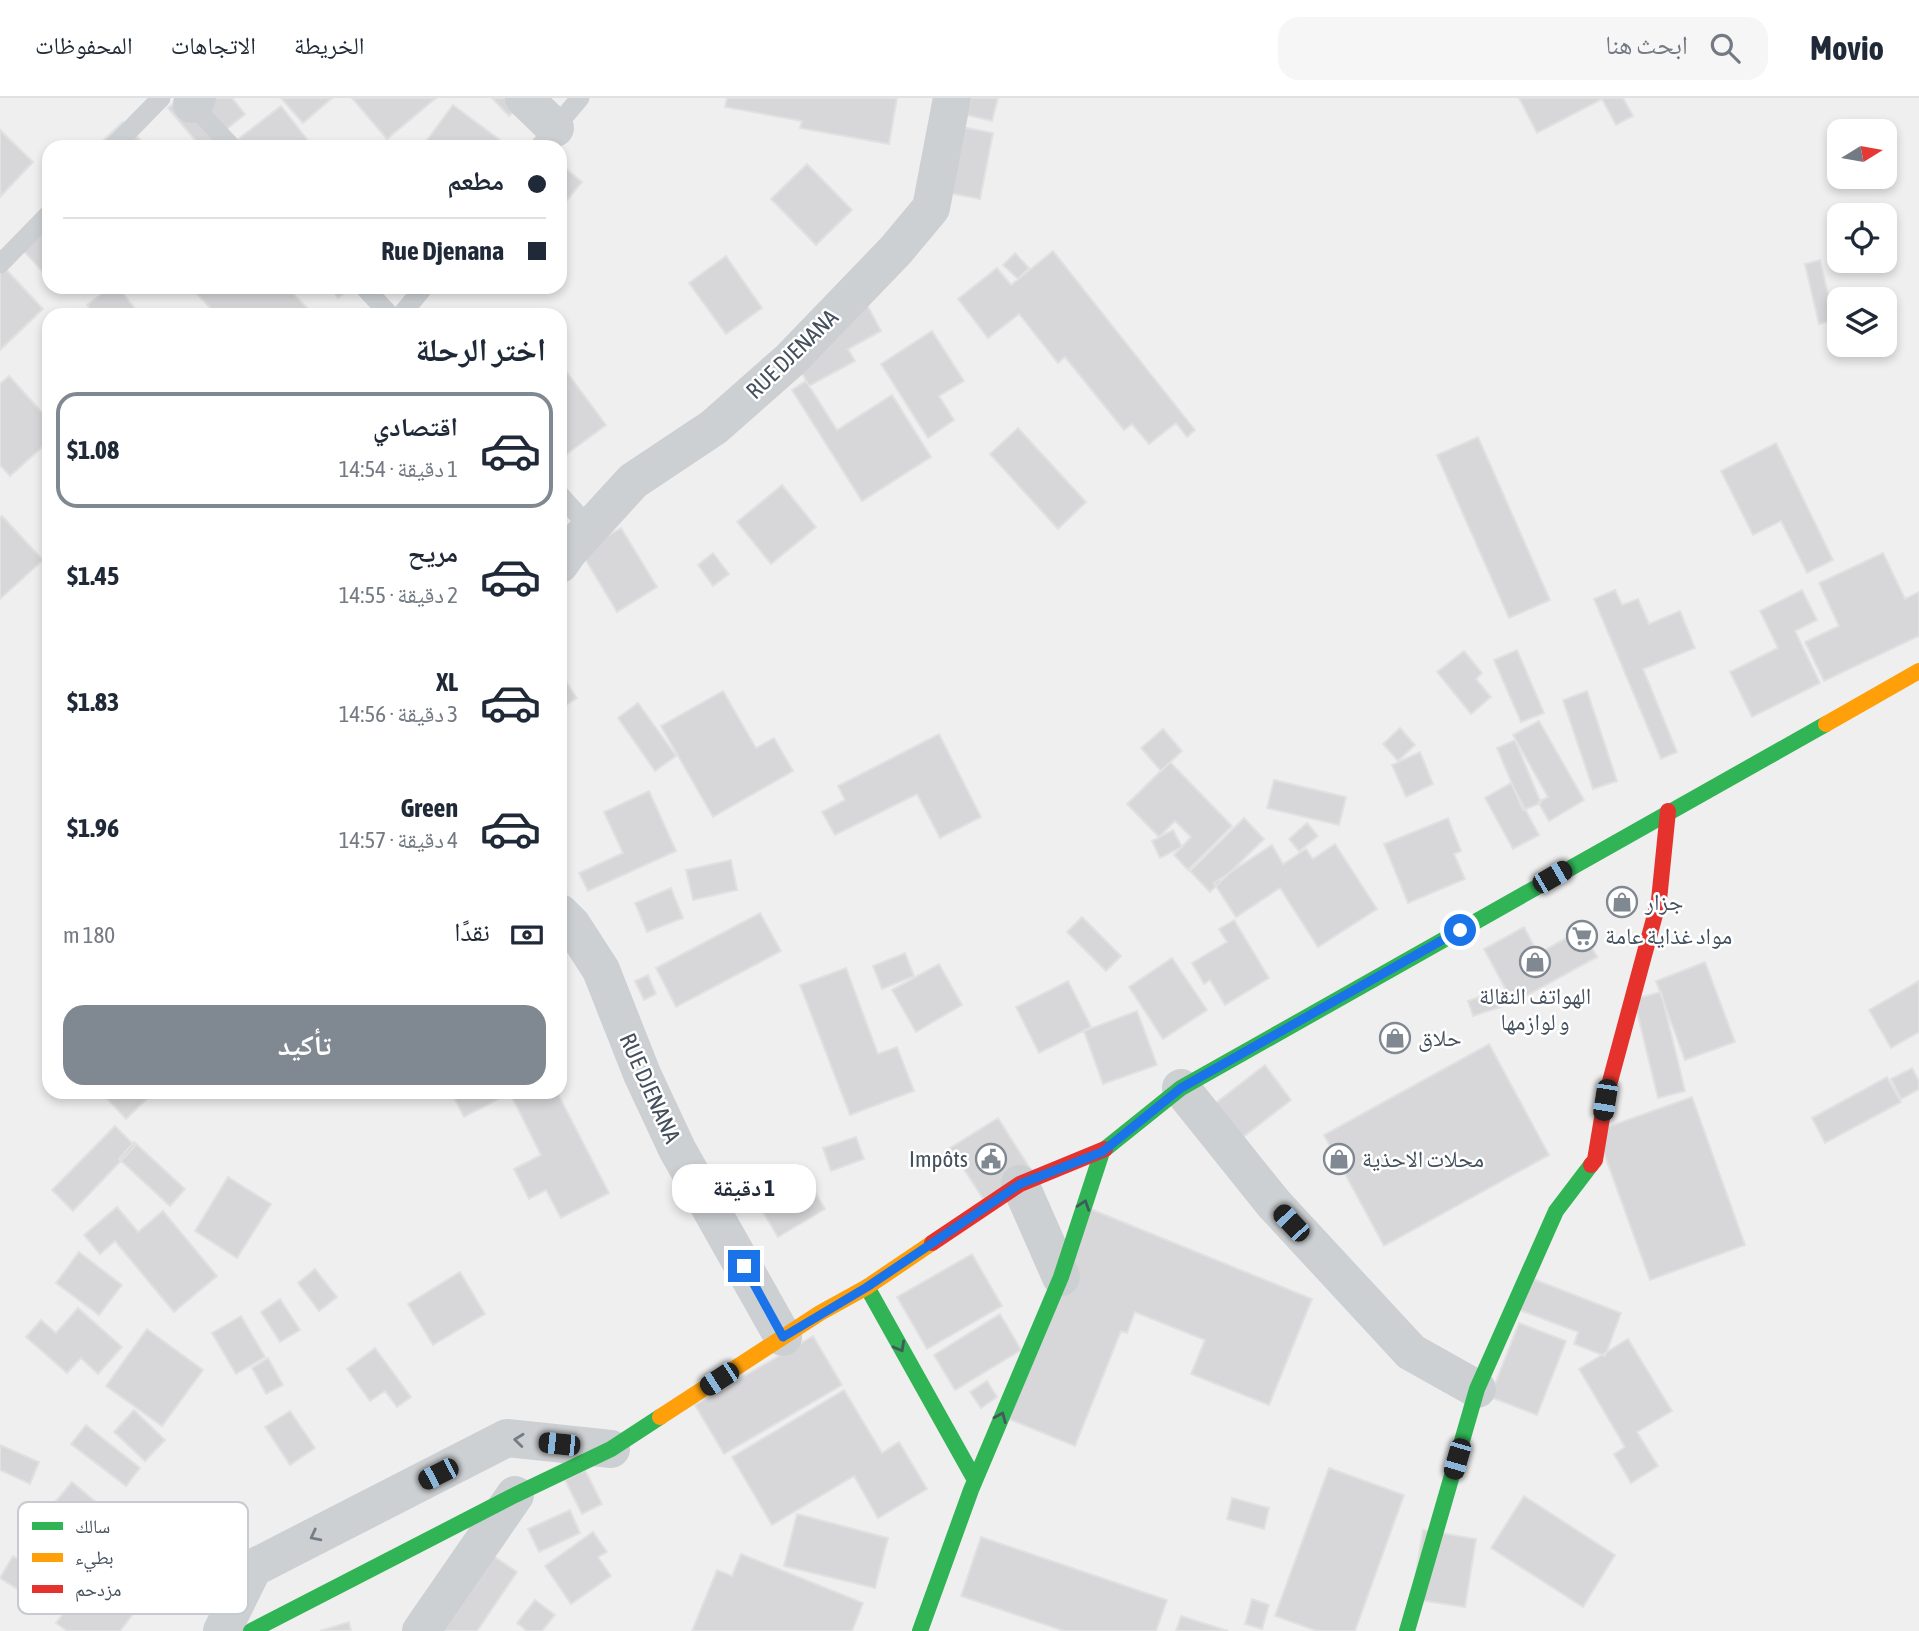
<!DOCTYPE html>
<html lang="ar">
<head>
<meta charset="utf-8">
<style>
	:root { --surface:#fff; --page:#f6f6f7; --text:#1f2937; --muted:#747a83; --line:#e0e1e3; --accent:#808891 }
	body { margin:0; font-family:"Asap Condensed","Noto Naskh Arabic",sans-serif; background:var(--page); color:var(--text); direction:rtl; height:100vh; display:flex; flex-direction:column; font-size:26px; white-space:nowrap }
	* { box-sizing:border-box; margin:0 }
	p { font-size:23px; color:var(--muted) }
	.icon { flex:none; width:38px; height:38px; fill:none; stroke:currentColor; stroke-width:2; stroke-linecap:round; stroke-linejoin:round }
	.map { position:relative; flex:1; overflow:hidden; direction:ltr }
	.side { position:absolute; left:42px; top:210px; width:525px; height:791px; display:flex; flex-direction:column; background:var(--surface); border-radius:21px; box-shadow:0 4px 10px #0003; direction:rtl }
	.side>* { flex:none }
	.guide { position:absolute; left:42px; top:42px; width:525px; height:154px; border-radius:21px; box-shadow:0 4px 10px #0003; direction:rtl; display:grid; align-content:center; height:154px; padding:0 21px; background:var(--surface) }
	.needle { width:46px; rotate:79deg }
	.controls { position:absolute; left:1827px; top:21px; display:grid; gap:14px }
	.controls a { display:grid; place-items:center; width:70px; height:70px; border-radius:14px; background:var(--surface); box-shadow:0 4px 10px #0003; font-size:35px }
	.end { position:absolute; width:32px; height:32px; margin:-16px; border:9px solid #1a73e8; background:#fff; box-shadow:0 0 0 4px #fff }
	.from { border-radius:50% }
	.bubble { position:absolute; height:49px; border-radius:21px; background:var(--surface); box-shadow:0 4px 10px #0003; font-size:23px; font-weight:700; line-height:49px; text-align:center; direction:rtl }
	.car { position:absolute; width:21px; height:42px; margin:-21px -10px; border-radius:9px; box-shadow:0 0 5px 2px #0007; background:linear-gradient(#222 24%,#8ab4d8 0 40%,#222 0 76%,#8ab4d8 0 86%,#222 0) }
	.guide b { display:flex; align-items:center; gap:24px; height:66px; font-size:26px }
	.guide b+b { border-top:2px solid var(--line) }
	.guide i { width:18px; height:18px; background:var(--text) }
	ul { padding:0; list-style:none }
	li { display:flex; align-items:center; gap:21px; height:116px; margin:0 14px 10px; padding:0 7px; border:4px solid transparent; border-radius:21px }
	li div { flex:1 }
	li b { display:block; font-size:26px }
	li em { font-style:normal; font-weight:700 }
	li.selected { border-color:var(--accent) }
	li>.icon { width:63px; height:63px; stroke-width:1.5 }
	h2 { padding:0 21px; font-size:32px; line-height:84px }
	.pay { display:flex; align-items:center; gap:18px; height:77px; padding:0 21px; font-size:26px }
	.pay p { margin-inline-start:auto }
	.action { display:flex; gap:14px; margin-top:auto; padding:14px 21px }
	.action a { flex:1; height:80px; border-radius:21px; background:var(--accent); color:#fff; font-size:28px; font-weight:700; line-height:80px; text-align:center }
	header { display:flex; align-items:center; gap:42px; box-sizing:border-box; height:98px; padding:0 35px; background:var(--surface); border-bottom:2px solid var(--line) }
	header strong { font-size:33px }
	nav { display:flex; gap:38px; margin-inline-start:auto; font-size:24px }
	.search { width:490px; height:63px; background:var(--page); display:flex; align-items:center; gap:18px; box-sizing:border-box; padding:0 24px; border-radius:21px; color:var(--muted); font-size:26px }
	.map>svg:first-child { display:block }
	.building { fill:#d7d7d9; stroke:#e1e1e2; stroke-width:2 }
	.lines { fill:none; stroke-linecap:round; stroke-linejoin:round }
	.lane { stroke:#cdd0d3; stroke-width:19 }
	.street { stroke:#cdd0d3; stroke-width:38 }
	.fast { stroke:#30b455; stroke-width:16 }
	.slow { stroke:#ff9f0a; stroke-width:16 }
	.jam { stroke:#e5322d; stroke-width:16 }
	.oneway { stroke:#425a5d }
	.oneway2 { stroke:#747d87 }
	.route { stroke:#1a73e8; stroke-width:9 }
	.labels { text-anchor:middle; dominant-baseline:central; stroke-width:5; stroke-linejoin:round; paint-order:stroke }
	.street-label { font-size:23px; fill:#44505e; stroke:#fff }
	.poi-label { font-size:23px; fill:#44505e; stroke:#fff; text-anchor:start }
	.key { fill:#fff; stroke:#c7cacf; stroke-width:2 }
	.key-label { font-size:19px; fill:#44505e }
</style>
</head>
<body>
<header>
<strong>Movio</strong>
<div class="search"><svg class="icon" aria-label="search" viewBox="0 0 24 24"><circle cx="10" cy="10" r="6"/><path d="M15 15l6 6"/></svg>ابحث هنا</div>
<nav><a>الخريطة</a><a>الاتجاهات</a><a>المحفوظات</a></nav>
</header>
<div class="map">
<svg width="1919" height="1533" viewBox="0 0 1919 1533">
	<rect width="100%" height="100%" fill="#f0efef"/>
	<path class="building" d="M180 0H232L245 16 227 31 231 49H201L168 10Z
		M281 0H332L303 25Z
		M352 0H436L387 41Z
		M492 0H528L509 18Z
		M727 0H897L889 46 800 30 802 23 725 9Z
		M971 0H998L992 23 967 17Z
		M1519 0H1623L1633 18 1616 27 1602 1 1537 35Z
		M453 7 500 42 495 49H422Z
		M281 8 313 49H228Z
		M123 24 147 49H96Z
		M947 26 993 35 980 101 934 92Z
		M0 32 33 64 0 99Z
		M560 66 582 84 560 111Z
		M807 66 852 112 816 147 771 101Z
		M49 129V181L13 141Z
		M1053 153 1195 332 1187 339 1176 325 1149 346 1132 326 1124 332 1065 259 1058 265 1019 216 988 240 958 201 997 170 1011 187Z
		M1015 155 1029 170 1018 181 1003 167Z
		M726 158 762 210 726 236 689 185Z
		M1820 162 1834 222 1819 226 1805 166Z
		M0 165 43 211 0 252Z
		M110 189H118L140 217H95L87 207Z
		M201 189H287L314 217H217L195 194Z
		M330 189H352L338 200Z
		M865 203 881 233 848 251 855 263 809 288 786 246Z
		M932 233 964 283 939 298 954 322 928 340 881 266Z
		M560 265 606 327 560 361Z
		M9 278 49 322V343L10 378 0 367V286Z
		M806 283 837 332 892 297 931 359 862 403 792 292Z
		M1018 330 1086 404 1058 431 990 356Z
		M1478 339 1550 502 1509 520 1437 357Z
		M1776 345 1833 462 1807 475 1781 423 1753 437 1721 373Z
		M782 387 816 429 771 466 737 424Z
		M2 418 43 462 0 501V420Z
		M621 430 657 489 617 514 581 454Z
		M713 455 729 476 713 488 698 467Z
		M1883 455 1905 501 1919 494V538L1824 583 1805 544 1839 528 1819 485Z
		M1615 492 1622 507 1638 501 1649 526 1680 513 1695 550 1643 571 1677 654 1661 661 1594 501Z
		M1802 492 1817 522 1795 533 1820 585 1752 619 1730 574 1778 550 1760 513Z
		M1517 552 1544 615 1521 624 1494 562Z
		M1464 553 1482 575 1476 581 1491 599 1471 616 1437 574Z
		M560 575 577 600 560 611Z
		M723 593 756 650 774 640 793 673 713 719 661 628Z
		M1587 593 1617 683 1593 691 1563 602Z
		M638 605 676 658 655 673 618 620Z
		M1539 623 1584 702 1549 723 1538 704 1548 699 1513 637Z
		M1400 630 1415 647 1398 663 1383 646Z
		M1163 631 1182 653 1161 673 1141 650Z
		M939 636 981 719 940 740 917 696 835 737 822 714 845 702 838 688Z
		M1515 642 1541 705 1523 712 1497 650Z
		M1420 654 1433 686 1406 699 1392 667Z
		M1170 664 1232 728 1188 772 1174 757 1191 739 1175 723 1159 739 1127 706Z
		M1274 682 1346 699 1339 727 1267 710Z
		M1511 685 1539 737 1513 751 1485 700Z
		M649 693 676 753 588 793 579 775 623 755 604 714Z
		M1244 720 1264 741 1210 794 1190 773Z
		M1448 720 1461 753 1454 756 1465 781 1408 805 1384 746Z
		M1307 725 1318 738 1299 753 1289 741Z
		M1173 732 1182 749 1160 760 1152 743Z
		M1335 746 1377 811 1318 849 1280 790 1236 819 1214 785 1272 747 1283 766 1306 751 1313 761Z
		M731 762 737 792 693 802 686 772Z
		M671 790 683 820 647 834 635 805Z
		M760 815 781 853 676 909 656 870Z
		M1082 819 1121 858 1106 873 1067 834Z
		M1234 822 1269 880 1225 907 1210 882 1204 886 1192 865 1227 844 1219 831Z
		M1524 829 1538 856 1582 831 1597 859 1513 905 1484 851Z
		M905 855 914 878 882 891 873 868Z
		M1172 860 1207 912 1163 941 1129 889Z
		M1705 864 1735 944 1685 962 1656 883Z
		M939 866 962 907 916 934 892 892Z
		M846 870 878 956 897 949 914 993 850 1017 800 887Z
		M648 877 656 896 644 902 635 883Z
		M1068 883 1091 929 1039 955 1016 909Z
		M1919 883V934L1891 950 1869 912Z
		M1495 894 1501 909 1473 918 1468 903Z
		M1661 894 1685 993 1658 1000 1634 901Z
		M1137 913 1157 967 1103 986 1084 933Z
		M1489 946 1549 1057 1384 1148 1324 1037Z
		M1265 967 1291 1002 1234 1046 1208 1011Z
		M1912 970 1919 983V991L1901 1001 1891 981Z
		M1887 979 1901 1004 1825 1045 1812 1020Z
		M101 994H154L126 1021Z
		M451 994H557L609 1095 561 1120 546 1092 529 1101 514 1071 541 1057 510 995 464 1019Z
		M1692 999 1745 1147 1650 1182 1596 1033Z
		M998 1020 1031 1072 984 1102 950 1050Z
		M115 1028 135 1048 73 1113 52 1092Z
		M856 1039 864 1061 831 1073 823 1050Z
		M134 1044 185 1091 170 1108 119 1061Z
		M799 1067 825 1111 778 1139 751 1094Z
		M228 1079 271 1106 237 1160 195 1133Z
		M117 1109 138 1134 163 1113 217 1178 174 1214 115 1143 100 1156 84 1137Z
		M1088 1110 1312 1201 1269 1307 1191 1276 1205 1242 1135 1214 1127 1235 1121 1233 1075 1348 1004 1319Z
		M79 1154 122 1187 99 1217 56 1185Z
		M972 1156 1002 1208 927 1251 897 1199Z
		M315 1171 337 1199 319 1213 298 1185Z
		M460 1174 485 1216 433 1247 408 1206Z
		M1528 1179 1621 1215 1605 1258 1574 1246 1578 1234 1517 1211Z
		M280 1201 300 1232 280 1244 261 1214Z
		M78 1210 122 1249 98 1276 81 1260 67 1275 26 1239 41 1222 56 1235Z
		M1000 1216 1021 1252 955 1292 934 1257Z
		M241 1218 265 1259 236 1276 212 1235Z
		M1519 1225 1566 1243 1537 1317 1490 1299Z
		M147 1231 203 1272 162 1328 106 1288Z
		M813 1238 842 1287 724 1356 695 1307Z
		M1628 1241 1672 1313 1637 1334 1658 1368 1631 1385 1614 1356 1625 1349 1579 1271Z
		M375 1250 411 1299 397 1309 385 1293 370 1303 347 1271Z
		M268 1260 283 1287 266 1296 252 1270Z
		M987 1283 997 1299 981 1310 970 1294Z
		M844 1292 882 1355 899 1344 927 1391 878 1420 854 1378 772 1427 732 1359Z
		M134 1312 165 1342 145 1363 114 1334Z
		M290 1313 315 1350 290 1367 265 1329Z
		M86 1327 140 1370 126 1388 71 1346Z
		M0 1347 39 1364 30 1386 0 1372Z
		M1329 1370 1404 1397 1355 1533H1317L1275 1518Z
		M585 1372 602 1406 582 1416 565 1382Z
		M72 1384 113 1418 92 1444 51 1409Z
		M1524 1398 1615 1457 1583 1509 1491 1450Z
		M1232 1400 1269 1410 1264 1431 1227 1421Z
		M570 1412 580 1435 539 1454 528 1431Z
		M797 1416 888 1440 875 1490 784 1468Z
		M1423 1432 1476 1441 1465 1509 1412 1501Z
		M593 1434 607 1454 598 1459 611 1478 571 1506 545 1468Z
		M981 1439 1167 1502 1156 1533H1064L961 1498Z
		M470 1442 517 1474 477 1533H422Z
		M741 1456 863 1505 852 1533H692L717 1472 732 1478Z
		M13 1458 62 1489 49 1511 0 1480Z
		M99 1469 143 1503 120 1533H67L56 1525Z
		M1252 1501 1269 1507 1262 1531 1245 1526Z
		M535 1502 555 1517 542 1533H527L517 1525Z
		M1181 1518 1228 1533H1176Z
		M349 1524 351 1533H320Z"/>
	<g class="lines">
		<path class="lane" d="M187 1 232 49
			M113 49 161 0
			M539 49 580 0
			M0 166 49 116
			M364 189 390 217
			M401 217 424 189
			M560 397 590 430"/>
		<path class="street" d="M524 0 555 30
			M192 6 197 0
			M560 466 569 453 633 383 714 329 790 262 896 152 931 110 952 0
			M560 815 572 827 601 872 642 976 677 1051 783 1239
			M1181 990 1274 1106 1411 1254 1477 1291
			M1020 1086 1061 1179
			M222 1533 253 1470 507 1340 611 1351
			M421 1533 515 1397"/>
		<path class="fast" d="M1105 1051 1181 990 1826 626
			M867 1189 975 1382
			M251 1533 515 1397 611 1351 660 1319
			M920 1533 971 1392 1061 1179 1102 1054
			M1407 1533 1477 1291 1556 1113 1591 1067"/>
		<path class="slow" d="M1826 626 1919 573
			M660 1319 820 1215 867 1189 932 1145"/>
		<path class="jam" d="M1591 1067 1595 1062 1605 1002 1659 802 1668 713
			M932 1145 1020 1086 1105 1051"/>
	</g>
	<defs><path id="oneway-chevron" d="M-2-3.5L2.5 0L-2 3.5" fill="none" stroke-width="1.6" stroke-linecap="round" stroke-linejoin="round" transform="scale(1.75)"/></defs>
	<g class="oneway">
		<use href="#oneway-chevron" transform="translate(1084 1107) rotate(-72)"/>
		<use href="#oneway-chevron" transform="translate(900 1249) rotate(61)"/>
		<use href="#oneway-chevron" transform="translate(1001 1319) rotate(-67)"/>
	</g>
	<g class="oneway2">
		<use href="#oneway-chevron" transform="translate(519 1342) rotate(-174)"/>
		<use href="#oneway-chevron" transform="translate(315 1438) rotate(153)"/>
	</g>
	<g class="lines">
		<path class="route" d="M744 1168 783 1239 867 1189 1020 1086 1102 1054 1181 990 1460 832"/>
	</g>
	<defs>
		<g id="shop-ring" transform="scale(1.575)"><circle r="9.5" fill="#fff" stroke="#808891" stroke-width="1.5"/><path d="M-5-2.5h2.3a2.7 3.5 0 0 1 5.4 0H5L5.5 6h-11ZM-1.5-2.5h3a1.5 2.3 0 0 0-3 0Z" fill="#808891"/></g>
		<g id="supermarket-ring" transform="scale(1.575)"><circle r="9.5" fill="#fff" stroke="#808891" stroke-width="1.5"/><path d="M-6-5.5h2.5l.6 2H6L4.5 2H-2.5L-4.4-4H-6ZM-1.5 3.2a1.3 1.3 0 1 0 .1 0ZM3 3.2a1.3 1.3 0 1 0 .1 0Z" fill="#808891"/></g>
		<g id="civic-ring" transform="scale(1.575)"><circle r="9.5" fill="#fff" stroke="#808891" stroke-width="1.5"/><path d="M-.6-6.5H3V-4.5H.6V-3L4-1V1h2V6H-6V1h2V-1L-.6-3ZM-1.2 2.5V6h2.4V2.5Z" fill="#808891"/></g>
	</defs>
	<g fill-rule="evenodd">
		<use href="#shop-ring" x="1622" y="804"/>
		<use href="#supermarket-ring" x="1582" y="838"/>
		<use href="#shop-ring" x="1535" y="864"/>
		<use href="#shop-ring" x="1395" y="940"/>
		<use href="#civic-ring" x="991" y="1061"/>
		<use href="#shop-ring" x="1339" y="1061"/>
	</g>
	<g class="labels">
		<g class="street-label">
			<text transform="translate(792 256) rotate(-44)">RUE DJENANA</text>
			<text transform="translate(650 990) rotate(66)">RUE DJENANA</text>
		</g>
		<g class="poi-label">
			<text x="1645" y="804">جزار</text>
			<text x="1605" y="838">مواد غذاية عامة</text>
			<text x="1535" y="898" text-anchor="middle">الهواتف النقالة<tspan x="1535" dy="26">و لوازمها</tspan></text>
			<text x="1418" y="940">حلاق</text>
			<text x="968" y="1061" text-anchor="end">Impôts</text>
			<text x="1362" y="1061">محلات الاحذية</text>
		</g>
	</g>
	<rect x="18" y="1404" width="230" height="112" rx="10" class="key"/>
	<rect x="32" y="1424" width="31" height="8" fill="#30b455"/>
	<rect x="32" y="1455" width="31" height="9" fill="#ff9f0a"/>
	<rect x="32" y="1487" width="31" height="8" fill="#e5322d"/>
	<g class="key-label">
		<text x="75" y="1435">سالك</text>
		<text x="75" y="1466">بطيء</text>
		<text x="75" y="1498">مزدحم</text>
	</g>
</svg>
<div class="controls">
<a><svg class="needle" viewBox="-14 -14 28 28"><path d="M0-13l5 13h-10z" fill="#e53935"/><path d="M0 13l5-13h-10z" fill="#747a83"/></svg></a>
<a><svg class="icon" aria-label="locate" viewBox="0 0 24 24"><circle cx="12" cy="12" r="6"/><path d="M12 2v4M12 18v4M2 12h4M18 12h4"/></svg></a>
<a><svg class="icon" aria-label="layers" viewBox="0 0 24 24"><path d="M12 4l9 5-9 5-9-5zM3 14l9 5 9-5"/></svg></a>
</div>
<i class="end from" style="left:1460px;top:832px"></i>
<i class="end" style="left:744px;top:1168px"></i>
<div class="bubble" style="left:672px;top:1066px;width:144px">1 دقيقة</div>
<i class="car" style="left:1552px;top:779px;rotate:60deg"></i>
<i class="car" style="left:1605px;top:1002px;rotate:189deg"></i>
<i class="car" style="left:1291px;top:1125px;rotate:317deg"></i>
<i class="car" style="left:719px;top:1281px;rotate:237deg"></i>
<i class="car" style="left:559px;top:1346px;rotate:276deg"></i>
<i class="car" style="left:1457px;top:1361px;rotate:196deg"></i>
<i class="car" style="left:438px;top:1376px;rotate:243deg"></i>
<div class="guide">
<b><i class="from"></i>مطعم</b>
<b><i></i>Rue Djenana</b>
</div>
<section class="side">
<h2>اختر الرحلة</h2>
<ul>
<li class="selected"><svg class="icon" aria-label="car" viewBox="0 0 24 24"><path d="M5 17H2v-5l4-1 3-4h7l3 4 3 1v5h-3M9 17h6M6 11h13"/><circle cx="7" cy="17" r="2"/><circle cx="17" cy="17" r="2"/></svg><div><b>اقتصادي</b><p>1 دقيقة · 14:54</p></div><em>$1.08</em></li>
<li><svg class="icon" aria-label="car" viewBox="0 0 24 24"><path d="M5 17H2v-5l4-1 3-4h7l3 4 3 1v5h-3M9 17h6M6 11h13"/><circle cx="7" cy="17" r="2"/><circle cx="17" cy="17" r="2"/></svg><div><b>مريح</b><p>2 دقيقة · 14:55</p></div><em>$1.45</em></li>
<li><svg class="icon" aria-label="car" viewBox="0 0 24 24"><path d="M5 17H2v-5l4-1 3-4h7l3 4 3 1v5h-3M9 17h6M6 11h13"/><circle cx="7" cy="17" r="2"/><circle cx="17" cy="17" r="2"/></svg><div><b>XL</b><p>3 دقيقة · 14:56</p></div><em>$1.83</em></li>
<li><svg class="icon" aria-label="car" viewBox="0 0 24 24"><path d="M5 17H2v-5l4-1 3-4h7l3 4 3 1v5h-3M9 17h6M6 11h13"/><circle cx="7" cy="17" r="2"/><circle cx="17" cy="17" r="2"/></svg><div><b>Green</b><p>4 دقيقة · 14:57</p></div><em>$1.96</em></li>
</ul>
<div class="pay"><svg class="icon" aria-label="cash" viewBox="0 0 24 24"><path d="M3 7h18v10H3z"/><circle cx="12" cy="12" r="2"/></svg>نقدًا<p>180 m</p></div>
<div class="action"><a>تأكيد</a></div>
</section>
</div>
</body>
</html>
